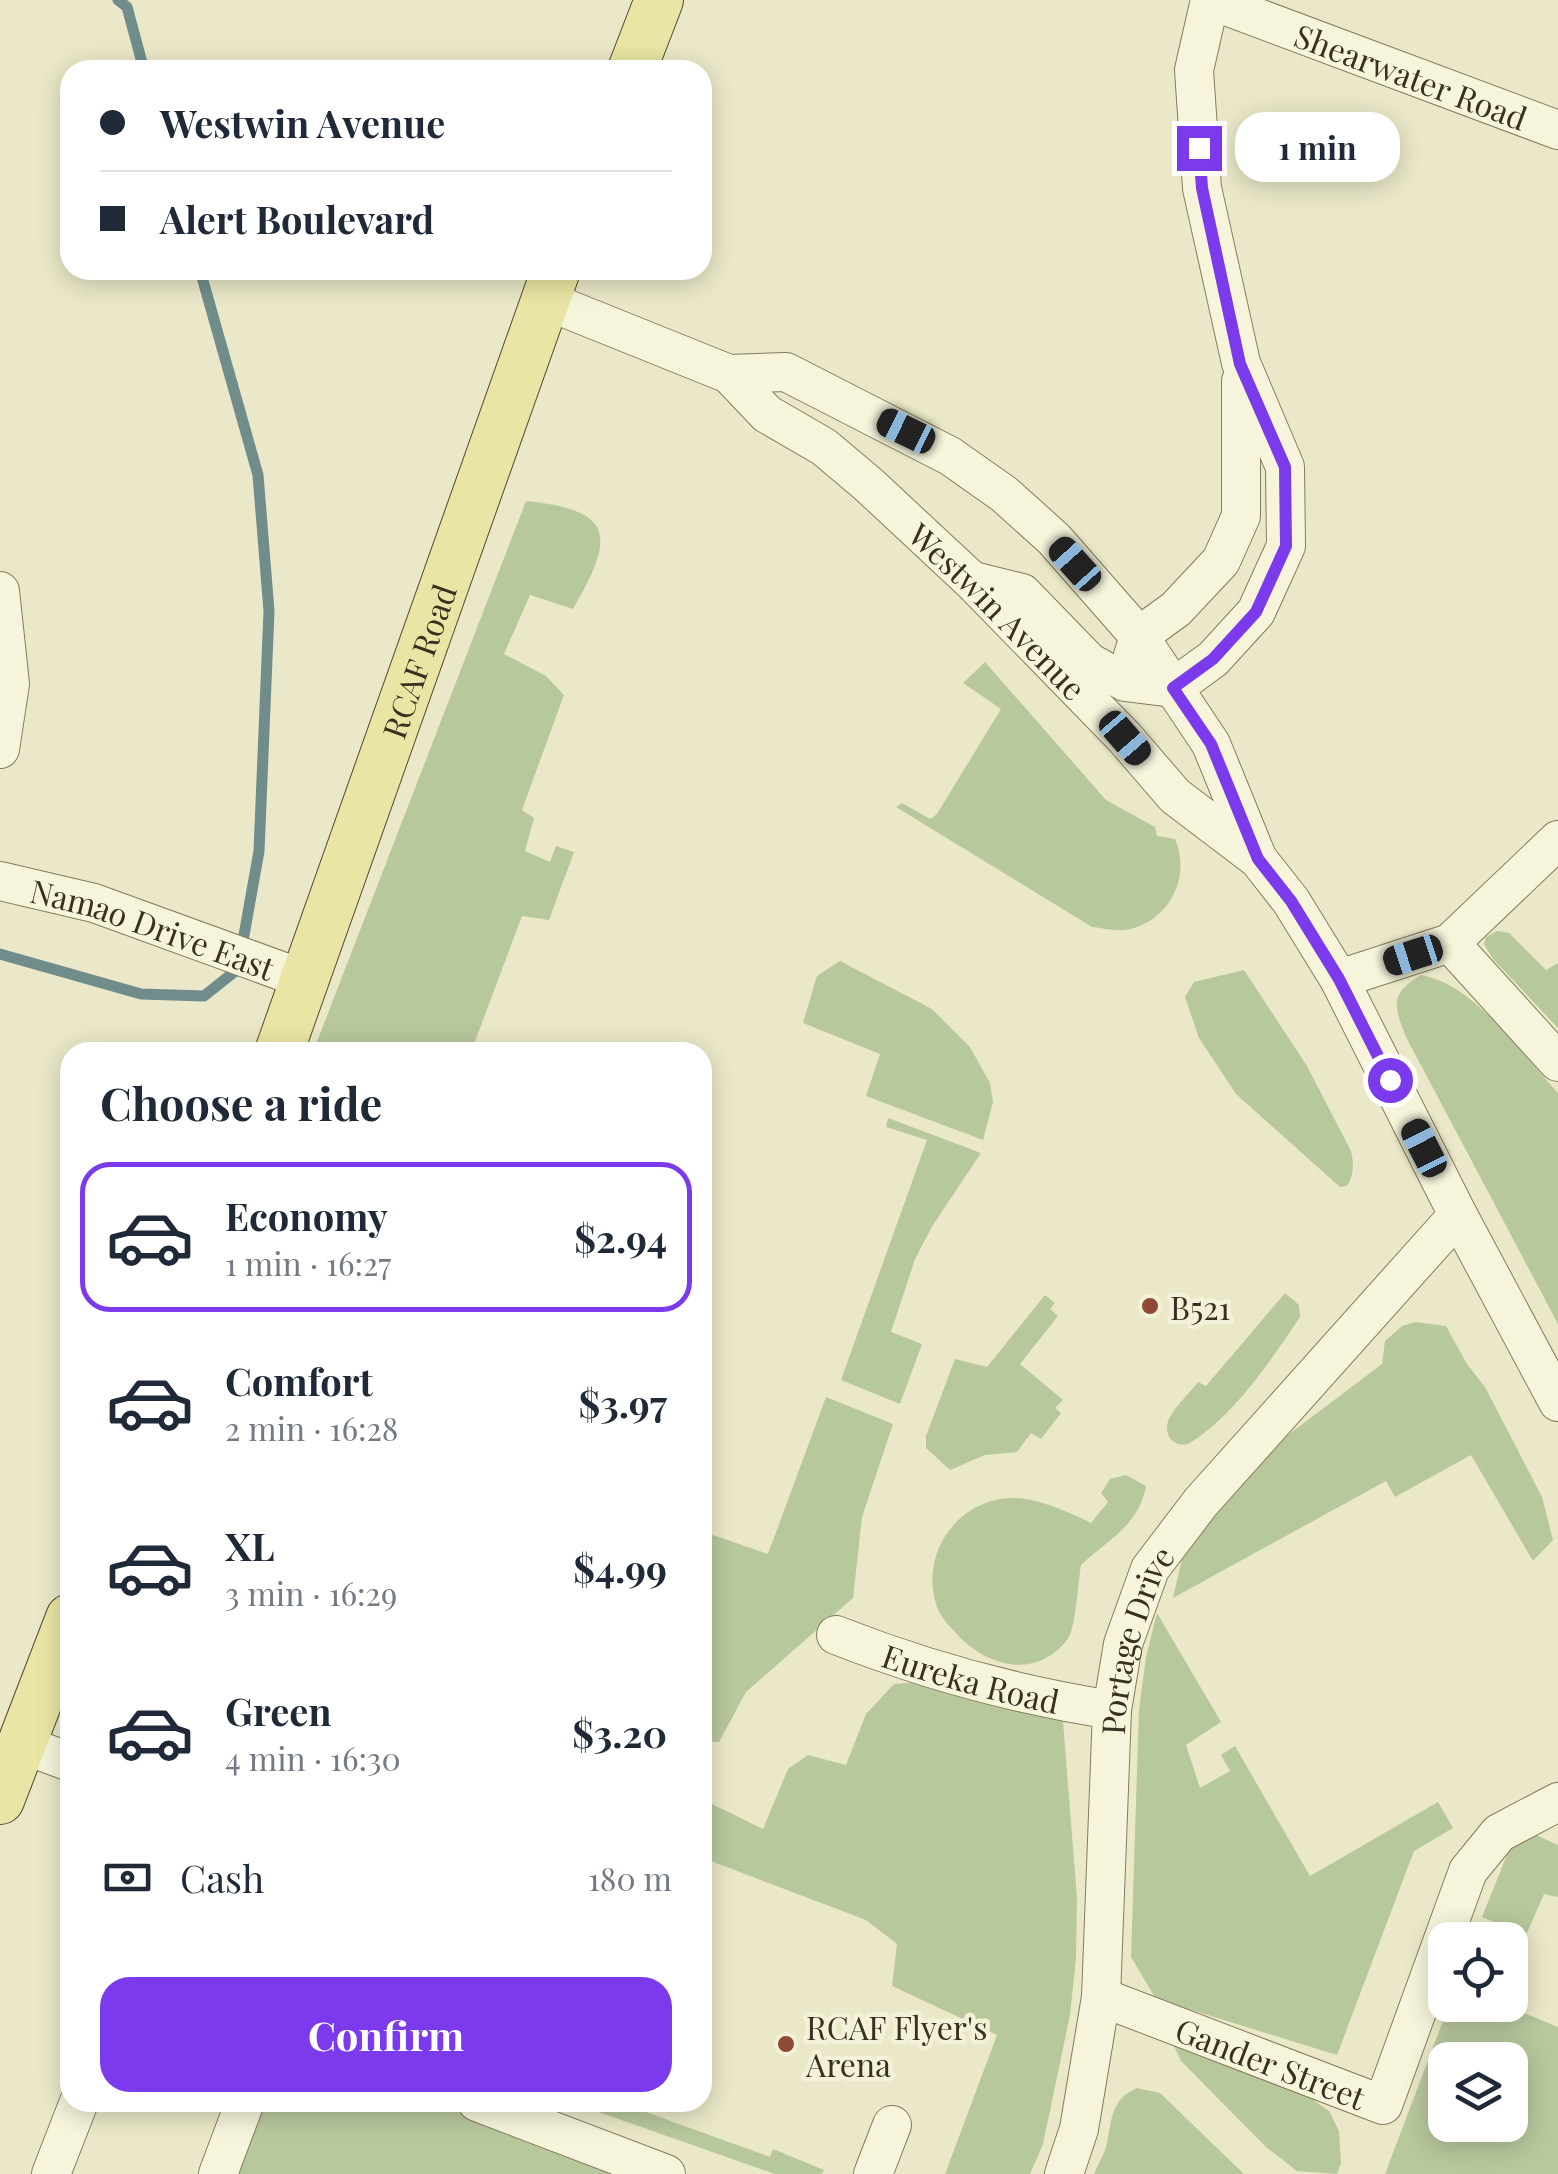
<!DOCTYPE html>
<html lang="en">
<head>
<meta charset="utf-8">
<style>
	:root { --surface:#fff; --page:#f2f2f3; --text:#1f2937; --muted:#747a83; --line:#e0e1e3; --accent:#7c3aed }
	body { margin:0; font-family:"Playfair Display",serif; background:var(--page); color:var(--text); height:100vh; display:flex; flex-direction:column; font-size:38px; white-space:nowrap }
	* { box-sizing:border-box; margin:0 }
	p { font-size:32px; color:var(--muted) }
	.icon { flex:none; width:55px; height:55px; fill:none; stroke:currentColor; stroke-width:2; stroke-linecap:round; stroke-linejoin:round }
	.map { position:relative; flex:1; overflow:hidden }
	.drawer { position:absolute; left:60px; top:1042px; width:652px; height:1070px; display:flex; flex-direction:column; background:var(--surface); border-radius:30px; box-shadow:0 5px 25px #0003 }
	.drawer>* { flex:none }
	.hud { position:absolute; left:60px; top:60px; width:652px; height:220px; border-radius:30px; box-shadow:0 5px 25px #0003; display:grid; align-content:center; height:220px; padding:0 40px; background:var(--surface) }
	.fabs { position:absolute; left:1428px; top:1922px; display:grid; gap:20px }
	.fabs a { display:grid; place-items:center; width:100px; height:100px; border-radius:20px; background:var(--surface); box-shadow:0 5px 25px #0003; font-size:50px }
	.end { position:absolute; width:45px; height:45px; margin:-22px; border:12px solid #7c3aed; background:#fff; box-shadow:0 0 0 5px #fff }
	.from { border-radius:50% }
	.bubble { position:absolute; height:70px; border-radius:30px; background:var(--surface); box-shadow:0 5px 25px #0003; font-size:32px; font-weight:700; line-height:70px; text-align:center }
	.car { position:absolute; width:30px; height:60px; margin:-30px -15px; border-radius:12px; box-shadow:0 0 8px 2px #0007; background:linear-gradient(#222 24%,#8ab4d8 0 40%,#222 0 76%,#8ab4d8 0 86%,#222 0) }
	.hud b { display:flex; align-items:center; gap:35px; height:95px; font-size:38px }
	.hud b+b { border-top:2px solid var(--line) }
	.hud i { width:25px; height:25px; background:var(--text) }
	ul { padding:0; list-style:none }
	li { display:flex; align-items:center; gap:30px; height:150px; margin:0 20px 15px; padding:0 20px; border:5px solid transparent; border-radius:30px }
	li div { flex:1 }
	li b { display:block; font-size:38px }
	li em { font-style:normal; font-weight:700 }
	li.current { border-color:var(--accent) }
	li>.icon { width:90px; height:90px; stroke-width:1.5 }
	h2 { padding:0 40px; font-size:45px; line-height:120px }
	.pay { display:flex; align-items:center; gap:25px; height:110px; padding:0 40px; font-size:38px }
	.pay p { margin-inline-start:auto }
	.action { display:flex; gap:20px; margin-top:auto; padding:20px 40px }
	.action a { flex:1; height:115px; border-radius:30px; background:var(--accent); color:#fff; font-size:40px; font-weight:700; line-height:115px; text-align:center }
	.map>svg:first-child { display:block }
	.green { fill:#b8c89d; fill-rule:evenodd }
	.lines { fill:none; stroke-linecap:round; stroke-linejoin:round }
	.stream { stroke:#708d8c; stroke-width:11 }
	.minor-casing { stroke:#857c5f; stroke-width:40 }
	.major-casing { stroke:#534a32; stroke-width:50 }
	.minor { stroke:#f6f4db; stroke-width:38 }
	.major { stroke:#e9e5a4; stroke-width:48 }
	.route { stroke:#7c3aed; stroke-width:12 }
	.poi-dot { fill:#8e4a35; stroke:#f3f1d7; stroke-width:4 }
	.labels { text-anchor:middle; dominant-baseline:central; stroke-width:9; stroke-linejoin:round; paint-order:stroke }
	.street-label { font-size:32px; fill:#373121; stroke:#f3f1d7 }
	.poi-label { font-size:32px; fill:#373121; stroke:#f3f1d7; text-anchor:start }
</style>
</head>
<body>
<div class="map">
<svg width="1558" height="2174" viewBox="0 0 1558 2174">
	<rect width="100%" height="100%" fill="#eae8c8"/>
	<path class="green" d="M526 501C617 510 614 538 573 609L530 595 504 654 546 676 564 695 522 810 534 818 525 851 550 862 556 846 574 852 549 920 522 916 471 1052H313Z
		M985 662 1106 800 1155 827 1157 836 1175 839C1192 878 1168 924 1124 930 1113 931 1102 928 1092 927L896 807 902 803 930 819 937 814 1001 709 963 683Z
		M1497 931 1509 933 1546 970 1558 963V1028L1493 959 1484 944 1486 937Z
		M840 961 932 1009 970 1047 990 1083 993 1102 983 1140 866 1096 880 1054 803 1023 817 976Z
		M1244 970 1307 1066 1351 1151C1354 1164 1354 1175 1347 1186L1340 1187 1236 1094 1199 1038 1185 997 1194 982Z
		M1421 975C1475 984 1521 1054 1558 1093V1324L1406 1037C1394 1006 1389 994 1421 975Z
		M888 1118 981 1153 933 1225 915 1259 891 1332 922 1344 900 1404 841 1380 927 1140 886 1127Z
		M1285 1293 1299 1305 1300 1317C1271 1360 1236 1413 1193 1441 1177 1452 1161 1436 1169 1419 1175 1406 1190 1393 1198 1382L1206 1386Z
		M1045 1295 1055 1303 1050 1309 1058 1316 1020 1364 1063 1400 1055 1408 1061 1413 1041 1439 1031 1433 1017 1452 985 1455 950 1470 926 1448V1436L955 1359 987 1367Z
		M1415 1322 1446 1326 1467 1364 1485 1387 1542 1497 1553 1540 1533 1561 1471 1455 1395 1497 1386 1481 1173 1598 1183 1555 1268 1450 1382 1364 1385 1341 1402 1326Z
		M826 1397 893 1424 862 1517 853 1598 746 1692 719 1742H706L703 1747 702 1554 710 1534 768 1554Z
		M1126 1475 1146 1486C1139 1526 1107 1540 1081 1565 1078 1582 1076 1629 1067 1640 1035 1681 985 1666 955 1632 948 1625 940 1616 937 1607 917 1549 965 1490 1026 1499 1048 1503 1071 1513 1091 1523L1108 1502 1101 1493 1110 1479Z
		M1157 1613 1221 1722 1186 1745 1200 1788 1230 1771 1221 1755 1235 1746 1310 1876 1438 1802 1453 1828 1414 1851 1337 2055 1156 1999 1131 1957 1139 1710 1146 1657Z
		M933 1681 1043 1708 1063 1721 1077 1898 1076 1958 1070 2015 1043 2144 1030 2174H945L997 2035 892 1986 897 1944 866 1920 703 1858 702 1799 763 1829 788 1769 808 1755 846 1765 866 1714 894 1684Z
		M1536 1835 1558 1845V1897L1544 1894 1526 1935 1482 1917 1511 1845Z
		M1449 2005H1505L1558 2027V2174H1385ZM1445 2060H1510V2125H1445Z
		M1173 2044 1305 2094 1329 2111 1339 2131 1341 2163 1337 2174 1297 2171 1266 2147 1181 2061Z
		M1137 2088 1160 2093 1244 2174H1094C1098 2164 1105 2153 1107 2143 1112 2119 1111 2099 1137 2088Z
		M265 2102 433 2103 602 2162 619 2174H237Z
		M573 2103H621L770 2157 773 2149 824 2170 822 2174H775Z"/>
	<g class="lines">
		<path class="stream" d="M118 0 127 7 144 70
			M0 954 141 994 204 996 238 969 259 851 269 611 258 475 200 270"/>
		<g class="minor-casing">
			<g id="minor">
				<path id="s1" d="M1210 0 1558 130"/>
				<path d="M545 300 729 374 786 372 950 456 1004 494 1054 539 1139 636 1211 744 1257 857"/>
				<path id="s2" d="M729 374 767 414 824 447 869 485 972 581 1125 738 1175 796 1258 859 1291 901 1339 979 1458 1215 1558 1402"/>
				<path d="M973 581 1022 593 1089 662 1125 682 1173 688 1213 659 1256 612 1286 546 1285 467 1241 363 1202 188 1194 70 1210 0"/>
				<path d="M0 591 10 684 0 749"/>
				<path d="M1132 659 1139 636 1176 609 1221 561 1241 516V381"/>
				<path id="s3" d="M0 881 94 903 306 980"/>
				<path d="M1450 943 1558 1062"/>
				<path d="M1339 979 1450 943 1558 840"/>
				<path id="s4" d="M836 1635C925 1670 1017 1695 1112 1710"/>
				<path d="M21 1744 70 1762"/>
				<path id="s5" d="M1101 1997 1383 2105 1468 1871 1499 1833 1558 1802"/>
				<path d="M477 2102 666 2174"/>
				<path d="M51 2174 79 2102"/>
				<path d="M218 2174 245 2102"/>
				<path d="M873 2174 892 2125"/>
				<path id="s6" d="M1064 2174 1079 2129 1101 1997 1112 1710 1123 1644 1150 1569 1201 1502 1458 1215"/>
			</g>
		</g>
		<g class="major-casing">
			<g id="major">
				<path d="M632 70 659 0"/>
				<path id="s7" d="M279 1052 556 270"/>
				<path d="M0 1800 70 1618"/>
			</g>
		</g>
		<use href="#minor" class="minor"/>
		<use href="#major" class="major"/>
	</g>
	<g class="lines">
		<path class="route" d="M1199 148 1202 188 1240 364 1285 467 1286 546 1256 612 1213 659 1173 688 1211 744 1258 859 1291 901 1339 979 1390 1080"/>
	</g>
	<g class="poi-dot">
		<circle cx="1150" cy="1306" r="10"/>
		<circle cx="786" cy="2044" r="10"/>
	</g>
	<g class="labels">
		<g class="street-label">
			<text stroke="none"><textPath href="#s1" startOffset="215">Shearwater Road</textPath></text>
			<text stroke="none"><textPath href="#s2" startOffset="360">Westwin Avenue</textPath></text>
			<text stroke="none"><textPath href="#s7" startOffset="415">RCAF Road</textPath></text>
			<text stroke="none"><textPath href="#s3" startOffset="160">Namao Drive East</textPath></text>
			<text stroke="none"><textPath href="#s6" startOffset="542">Portage Drive</textPath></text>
			<text stroke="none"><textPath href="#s4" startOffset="142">Eureka Road</textPath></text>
			<text stroke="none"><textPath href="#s5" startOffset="182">Gander Street</textPath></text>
		</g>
		<g class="poi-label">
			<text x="1170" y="1306">B521</text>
			<text x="806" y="2026">RCAF Flyer's<tspan x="806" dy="37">Arena</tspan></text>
		</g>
	</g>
</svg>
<div class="fabs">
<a><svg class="icon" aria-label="locate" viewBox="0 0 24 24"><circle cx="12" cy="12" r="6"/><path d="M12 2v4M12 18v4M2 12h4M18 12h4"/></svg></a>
<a><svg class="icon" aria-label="layers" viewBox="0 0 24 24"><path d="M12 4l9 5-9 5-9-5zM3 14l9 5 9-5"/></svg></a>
</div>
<i class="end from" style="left:1390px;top:1080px"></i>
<i class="end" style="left:1199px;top:148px"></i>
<div class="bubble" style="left:1235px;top:112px;width:165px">1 min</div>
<i class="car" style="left:906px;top:431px;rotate:296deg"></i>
<i class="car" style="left:1075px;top:564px;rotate:318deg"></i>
<i class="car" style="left:1125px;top:738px;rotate:139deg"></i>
<i class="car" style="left:1413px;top:955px;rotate:252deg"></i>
<i class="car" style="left:1424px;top:1148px;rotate:333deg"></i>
<div class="hud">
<b><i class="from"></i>Westwin Avenue</b>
<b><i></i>Alert Boulevard</b>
</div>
<section class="drawer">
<h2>Choose a ride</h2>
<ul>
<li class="current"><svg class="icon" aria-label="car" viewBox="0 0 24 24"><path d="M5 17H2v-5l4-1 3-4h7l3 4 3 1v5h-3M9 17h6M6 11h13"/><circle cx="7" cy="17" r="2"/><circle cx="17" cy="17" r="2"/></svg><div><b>Economy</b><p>1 min · 16:27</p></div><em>$2.94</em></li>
<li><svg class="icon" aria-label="car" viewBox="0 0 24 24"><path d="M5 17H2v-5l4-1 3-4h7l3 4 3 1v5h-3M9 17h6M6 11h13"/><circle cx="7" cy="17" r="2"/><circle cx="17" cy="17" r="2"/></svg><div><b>Comfort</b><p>2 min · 16:28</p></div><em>$3.97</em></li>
<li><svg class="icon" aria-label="car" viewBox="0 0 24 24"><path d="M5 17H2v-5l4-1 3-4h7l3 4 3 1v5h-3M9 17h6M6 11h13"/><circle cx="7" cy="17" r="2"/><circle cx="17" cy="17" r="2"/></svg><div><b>XL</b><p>3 min · 16:29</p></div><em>$4.99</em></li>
<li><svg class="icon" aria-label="car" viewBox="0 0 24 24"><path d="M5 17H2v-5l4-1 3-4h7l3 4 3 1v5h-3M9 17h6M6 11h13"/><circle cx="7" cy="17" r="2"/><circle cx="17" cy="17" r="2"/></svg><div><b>Green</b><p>4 min · 16:30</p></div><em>$3.20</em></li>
</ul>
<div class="pay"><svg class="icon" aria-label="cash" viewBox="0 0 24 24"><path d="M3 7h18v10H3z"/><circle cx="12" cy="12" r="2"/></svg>Cash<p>180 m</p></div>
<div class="action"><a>Confirm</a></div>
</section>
</div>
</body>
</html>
